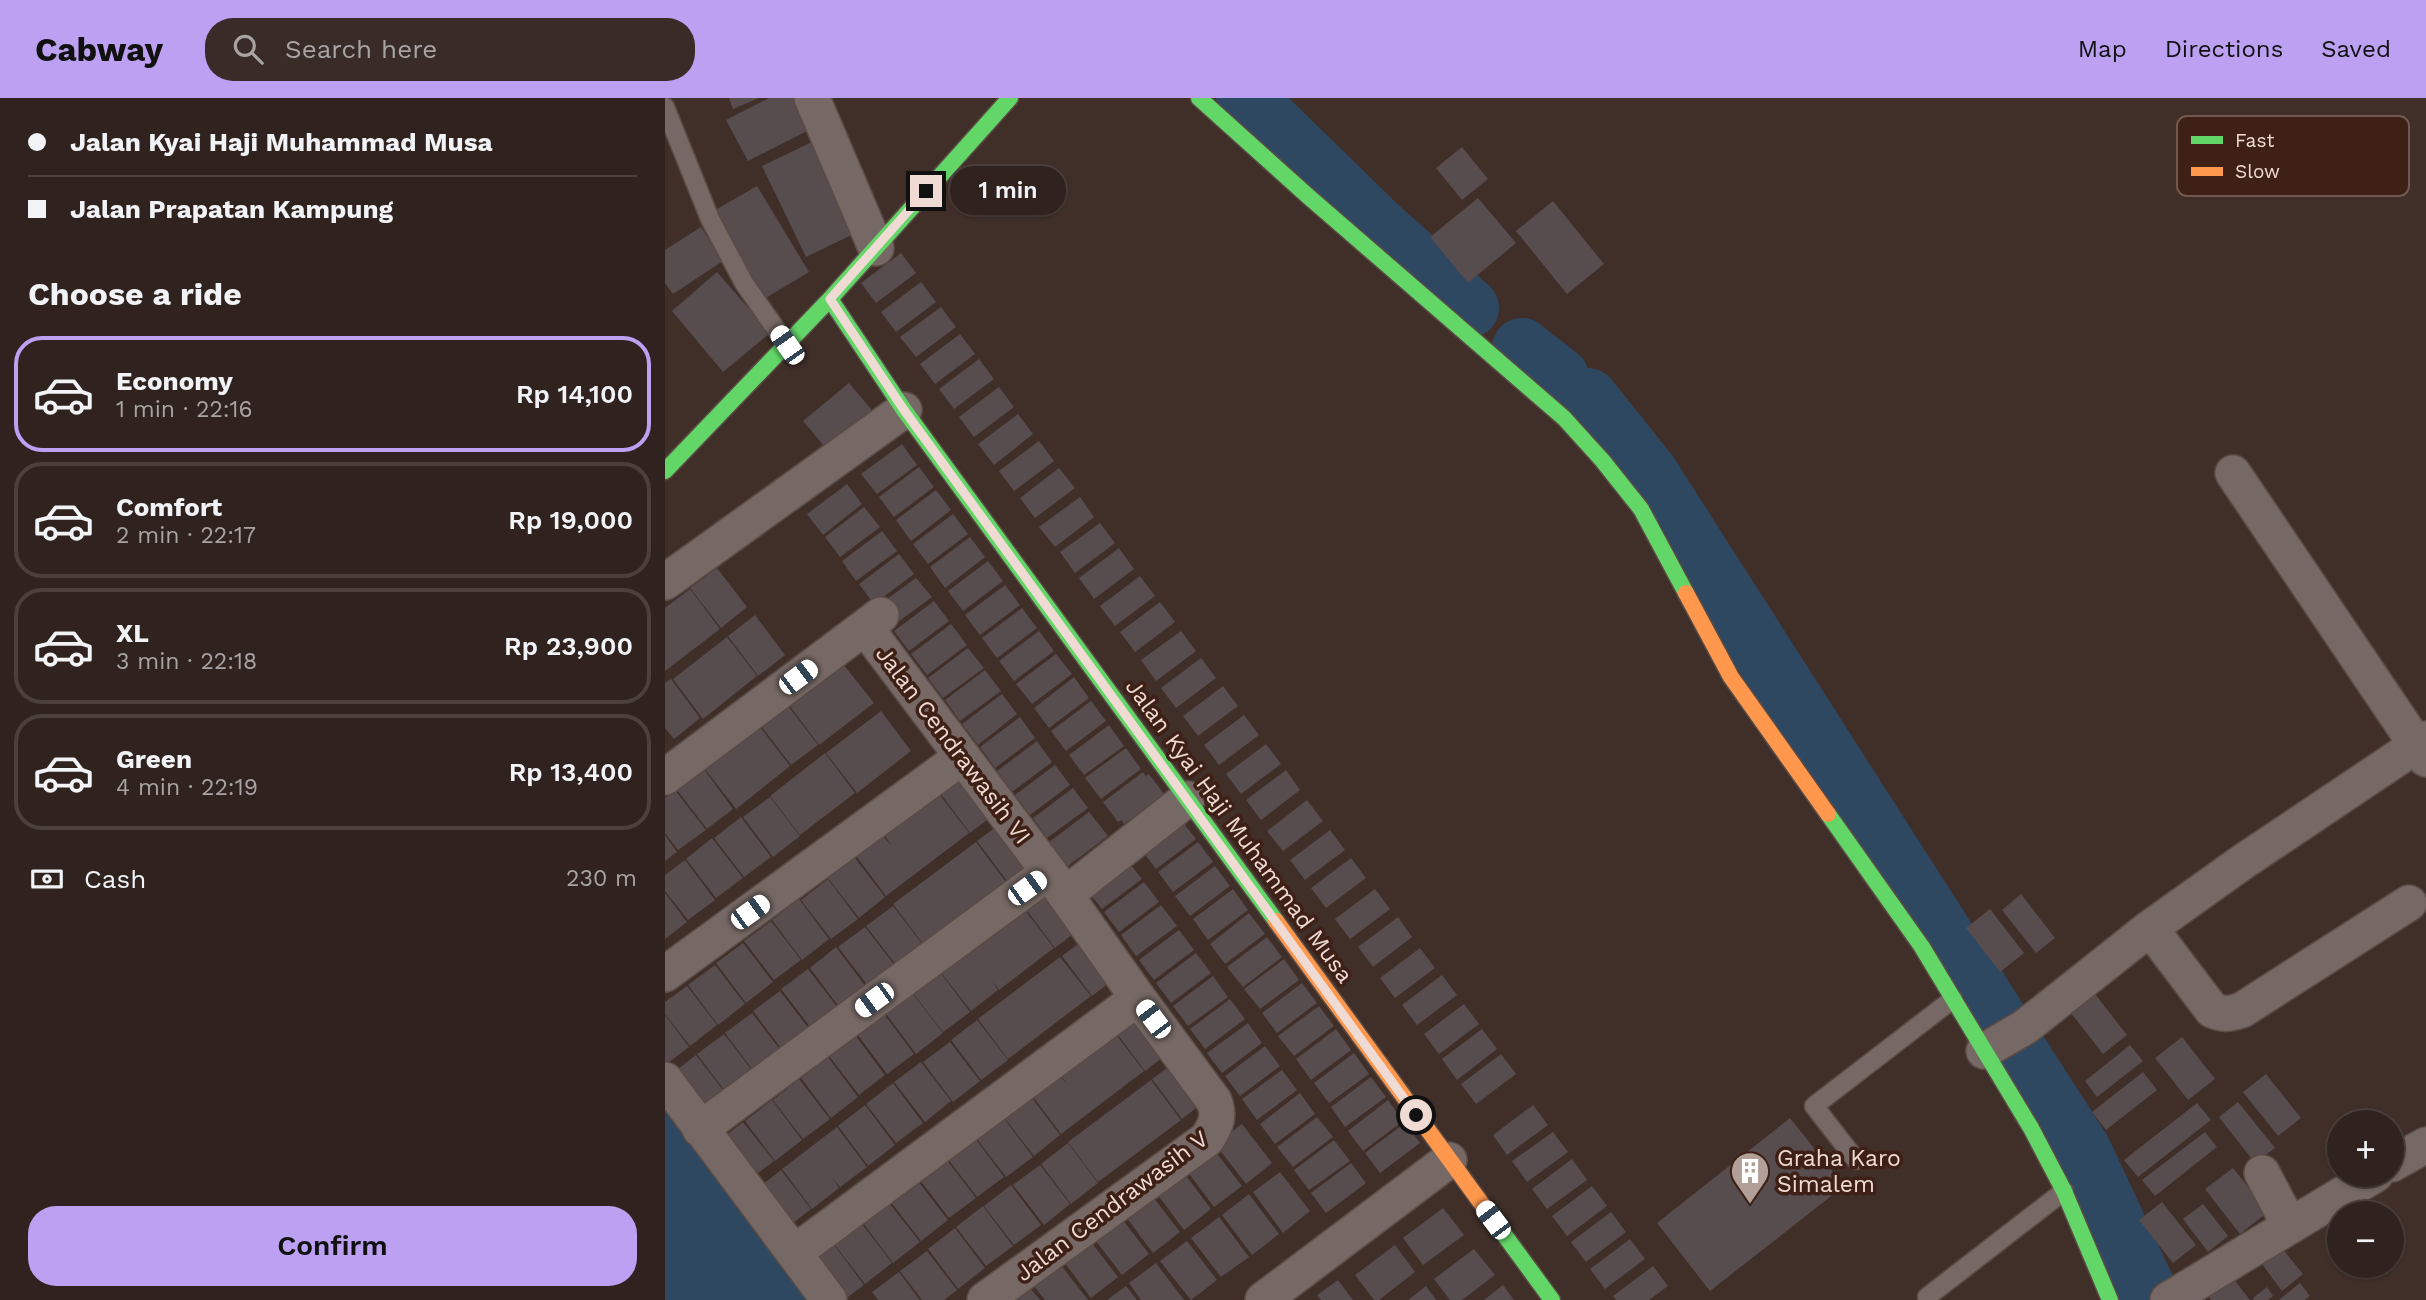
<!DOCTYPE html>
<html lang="en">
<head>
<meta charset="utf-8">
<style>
	:root { --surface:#30231f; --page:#382b28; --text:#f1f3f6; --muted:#a8a4a4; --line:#4b403d; --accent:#bca0f2 }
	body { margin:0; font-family:"Work Sans",sans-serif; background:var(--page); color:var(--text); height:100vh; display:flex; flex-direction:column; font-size:26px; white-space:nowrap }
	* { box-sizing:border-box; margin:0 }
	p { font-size:23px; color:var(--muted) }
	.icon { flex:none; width:38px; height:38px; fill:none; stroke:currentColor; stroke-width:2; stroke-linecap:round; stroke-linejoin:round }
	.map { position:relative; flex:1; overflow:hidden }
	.panel { display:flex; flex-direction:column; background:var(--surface); width:665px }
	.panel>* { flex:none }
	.banner { display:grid; align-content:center; height:154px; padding:0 28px; background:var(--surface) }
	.controls { position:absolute; left:1662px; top:1012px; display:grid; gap:14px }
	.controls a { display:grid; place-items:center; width:77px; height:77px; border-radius:50%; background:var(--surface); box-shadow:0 2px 5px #0004,0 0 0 2px var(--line); font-size:35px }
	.end { position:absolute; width:32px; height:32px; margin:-16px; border:9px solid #efdbd4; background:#111; box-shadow:0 0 0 4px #111 }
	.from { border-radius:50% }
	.bubble { position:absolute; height:49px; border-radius:24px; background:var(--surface); box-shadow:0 2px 5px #0004,0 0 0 2px var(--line); font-size:23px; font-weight:600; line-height:49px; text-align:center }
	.car { position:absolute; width:21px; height:42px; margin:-21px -10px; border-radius:9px; box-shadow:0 0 5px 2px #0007; background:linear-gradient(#fff 24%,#345 0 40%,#fff 0 76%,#345 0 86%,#fff 0) }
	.banner b { display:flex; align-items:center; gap:24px; height:66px; font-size:26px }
	.banner b+b { border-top:2px solid var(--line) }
	.banner i { width:18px; height:18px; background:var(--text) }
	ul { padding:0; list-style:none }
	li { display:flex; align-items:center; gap:21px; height:116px; margin:0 14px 10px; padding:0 14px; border:4px solid var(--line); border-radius:28px }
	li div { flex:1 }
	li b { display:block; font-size:26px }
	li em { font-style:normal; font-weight:600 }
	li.active { border-color:var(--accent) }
	li>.icon { width:63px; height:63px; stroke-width:1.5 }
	h2 { padding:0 28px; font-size:32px; line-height:84px }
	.pay { display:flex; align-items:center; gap:18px; height:77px; padding:0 28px; font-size:26px }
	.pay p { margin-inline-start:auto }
	.cta { display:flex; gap:14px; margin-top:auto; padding:14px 28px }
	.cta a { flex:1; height:80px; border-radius:28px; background:var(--accent); color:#111; font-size:28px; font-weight:600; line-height:80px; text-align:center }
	header { display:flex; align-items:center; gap:42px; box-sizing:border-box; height:98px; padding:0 35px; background:var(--accent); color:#111 }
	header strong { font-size:33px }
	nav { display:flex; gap:38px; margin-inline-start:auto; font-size:24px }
	.search { width:490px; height:63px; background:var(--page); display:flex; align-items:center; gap:18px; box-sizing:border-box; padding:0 24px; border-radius:28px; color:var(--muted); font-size:26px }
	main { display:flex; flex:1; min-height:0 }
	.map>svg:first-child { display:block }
	.water { fill:#2e4861 }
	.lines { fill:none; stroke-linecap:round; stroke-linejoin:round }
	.river { stroke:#2e4861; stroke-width:60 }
	.building { fill:#574c4e }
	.lane-casing { stroke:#5a4b45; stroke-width:21 }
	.street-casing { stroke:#5a4b45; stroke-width:38 }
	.fast-casing { stroke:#5a4b45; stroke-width:19 }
	.slow-casing { stroke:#5a4b45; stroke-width:19 }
	.lane { stroke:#766864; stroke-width:18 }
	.street { stroke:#766864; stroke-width:35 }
	.fast { stroke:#63d668; stroke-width:16 }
	.slow { stroke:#ff974d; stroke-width:16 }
	.route { stroke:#efdbd4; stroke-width:9 }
	.labels { text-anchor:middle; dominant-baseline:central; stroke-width:7; stroke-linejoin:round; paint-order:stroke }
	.street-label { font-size:23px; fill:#efdbd4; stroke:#3e2016 }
	.poi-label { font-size:23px; fill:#efdbd4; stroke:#3e2016; text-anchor:start }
	.key { fill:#3e2016; stroke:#73584f; stroke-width:2 }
	.key-label { font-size:19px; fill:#efdbd4 }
</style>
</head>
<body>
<header>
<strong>Cabway</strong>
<div class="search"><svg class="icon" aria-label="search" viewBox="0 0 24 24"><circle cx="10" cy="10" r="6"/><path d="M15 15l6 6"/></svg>Search here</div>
<nav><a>Map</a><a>Directions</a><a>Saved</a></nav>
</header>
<main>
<section class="panel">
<div class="banner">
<b><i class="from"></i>Jalan Kyai Haji Muhammad Musa</b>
<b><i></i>Jalan Prapatan Kampung</b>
</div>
<h2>Choose a ride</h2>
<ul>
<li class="active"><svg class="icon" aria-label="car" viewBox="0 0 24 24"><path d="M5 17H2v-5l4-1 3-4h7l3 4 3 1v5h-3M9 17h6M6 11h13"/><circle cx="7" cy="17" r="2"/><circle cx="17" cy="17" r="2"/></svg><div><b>Economy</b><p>1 min · 22:16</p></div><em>Rp 14,100</em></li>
<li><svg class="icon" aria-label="car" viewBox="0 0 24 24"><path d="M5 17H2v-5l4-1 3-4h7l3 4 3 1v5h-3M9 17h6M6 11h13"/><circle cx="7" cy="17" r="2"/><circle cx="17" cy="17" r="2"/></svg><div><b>Comfort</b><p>2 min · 22:17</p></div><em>Rp 19,000</em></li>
<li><svg class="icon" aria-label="car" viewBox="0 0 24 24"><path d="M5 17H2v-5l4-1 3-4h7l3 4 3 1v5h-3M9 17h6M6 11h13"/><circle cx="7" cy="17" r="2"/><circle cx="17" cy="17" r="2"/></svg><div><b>XL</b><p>3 min · 22:18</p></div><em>Rp 23,900</em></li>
<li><svg class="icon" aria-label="car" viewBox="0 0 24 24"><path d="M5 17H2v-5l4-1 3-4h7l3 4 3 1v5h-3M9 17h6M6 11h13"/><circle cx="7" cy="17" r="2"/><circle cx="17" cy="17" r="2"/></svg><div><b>Green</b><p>4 min · 22:19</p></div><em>Rp 13,400</em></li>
</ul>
<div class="pay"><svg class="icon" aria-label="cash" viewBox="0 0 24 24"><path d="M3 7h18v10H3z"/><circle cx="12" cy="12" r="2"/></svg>Cash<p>230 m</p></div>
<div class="cta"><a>Confirm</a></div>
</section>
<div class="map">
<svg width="1761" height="1202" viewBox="0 0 1761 1202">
	<rect width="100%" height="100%" fill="#402f29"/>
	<path class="water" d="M0 981 164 1202H0Z"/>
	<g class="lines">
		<path class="river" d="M581 0 713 129 804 210
			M857 250 894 279
			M923 300 983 375 1417 1054 1486 1202"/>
	</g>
	<path class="building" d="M64 0H94L68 11Z
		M104 0H130L146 31 83 63 61 22Z
		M151 42 195 133 141 159 97 68Z
		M797 49 823 81 797 102 771 70Z
		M92 88 144 174 99 201 47 114Z
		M813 100 851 145 803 185 765 139Z
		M888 103 939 166 902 196 851 133Z
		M36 129 58 163 8 196 0 185V152Z
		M236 155 251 175 211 205 196 185Z
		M52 174 105 235 58 274 7 213Z
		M256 184 271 204 231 234 216 214Z
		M276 209 291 229 251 259 235 239Z
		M295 236 310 256 270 286 255 266Z
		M314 261 329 281 289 311 274 291Z
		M184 285 211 317 165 355 138 323Z
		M334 289 349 309 309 339 294 319Z
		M353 316 368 336 329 367 313 346Z
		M374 343 389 363 349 393 334 373Z
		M237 346 252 367 212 396 196 376Z
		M254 369 269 389 229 419 214 399Z
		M394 370 410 390 370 420 355 400Z
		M182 386 197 406 158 437 142 416Z
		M271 392 286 412 246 443 231 422Z
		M415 399 429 419 390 449 374 429Z
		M199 409 215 429 175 459 160 439Z
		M288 416 303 436 263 466 248 446Z
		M435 425 450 445 410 475 395 454Z
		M217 433 232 453 191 483 177 463Z
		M305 439 320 459 280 490 265 469Z
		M454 450 469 471 429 501 414 480Z
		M234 456 249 476 209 506 194 486Z
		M323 463 338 483 298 513 283 493Z
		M52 470 82 509 56 530 25 490Z
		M475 478 490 498 450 528 435 508Z
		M251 480 267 499 226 529 211 509Z
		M340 487 355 507 315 537 300 517Z
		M25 491 55 531 0 573V510Z
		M269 503 284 523 244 553 229 533Z
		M495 504 510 524 470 554 455 534Z
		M357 510 372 530 332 560 317 540Z
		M90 517 120 557 93 578 63 538Z
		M286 526 302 547 262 577 246 556Z
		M374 533 389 553 349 583 334 563Z
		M516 533 531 553 491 583 476 562Z
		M62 539 92 578 38 621 8 581Z
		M303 550 319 570 278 600 263 580Z
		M391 556 407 576 367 606 351 586Z
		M536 560 551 580 511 610 496 590Z
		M178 566 209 605 154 647 124 607Z
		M320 572 336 593 295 623 280 602Z
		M409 579 424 600 384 630 369 610Z
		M6 581 35 620 9 641 0 630V585Z
		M558 588 573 608 533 638 518 618Z
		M337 596 352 616 313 647 297 626Z
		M426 603 441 623 401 653 386 633Z
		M123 608 153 647 126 667 96 628Z
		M216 613 246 653 192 695 161 655Z
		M579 617 594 637 554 667 539 647Z
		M355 619 370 640 330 670 315 649Z
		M444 627 459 648 419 677 404 657Z
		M95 629 125 668 71 711 40 671Z
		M372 643 387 664 347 694 332 673Z
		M601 646 616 666 576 696 561 676Z
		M461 650 476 671 436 701 420 680Z
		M160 655 190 695 135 737 105 698Z
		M390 667 405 687 365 717 350 697Z
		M39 671 68 711 42 731 12 692Z
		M621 672 635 692 596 722 581 702Z
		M478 674 481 678 484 676 499 696 459 726 456 722 453 724 438 704Z
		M301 675 332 714 305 735 275 695Z
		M408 690 423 710 382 740 368 720Z
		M10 692 41 732 13 752 0 735V700Z
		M274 696 304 735 221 798 191 758 218 738 227 748 220 738Z
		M105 699 135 738 108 759 78 719Z
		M642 702 658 723 618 753 602 733Z
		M424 714 443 738 403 768 384 744Z
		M76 719 106 759 79 779 49 740Z
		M515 721 531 741 491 771 476 751Z
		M339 723 369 762 342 783 312 743Z
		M665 732 680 752 640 782 625 762Z
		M0 737 12 754 0 763Z
		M47 740 78 780 51 800 21 761Z
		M311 744 341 784 258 846 228 806Z
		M533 744 548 764 508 794 493 774Z
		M190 760 220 799 194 820 163 780Z
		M686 760 701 780 661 810 646 790Z
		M461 761 477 781 437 811 421 791Z
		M20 762 50 802 23 822 0 793V777Z
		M550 768 565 788 525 818 510 798Z
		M163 781 193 821 166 841 136 802Z
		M479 784 494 804 454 834 439 814Z
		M387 789 417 829 390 850 360 810Z
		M568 791 583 812 543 842 528 821Z
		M710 791 725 811 685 841 670 821Z
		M0 795 22 824 0 841Z
		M1356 796 1390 840 1371 855 1337 812Z
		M134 801 164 841 137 862 107 822Z
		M496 807 512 828 471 858 456 837Z
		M228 808 258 847 231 867 201 828Z
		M359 811 389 850 334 892 327 883 333 892 306 913 275 873Z
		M1325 811 1359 855 1335 874 1301 830Z
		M584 815 600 836 560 866 545 846Z
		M733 819 747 839 708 869 693 849Z
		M106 823 136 862 109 882 79 843Z
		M200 829 231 869 204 889 173 849Z
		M514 832 529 852 489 882 474 862Z
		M424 838 454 877 427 898 397 858Z
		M602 839 617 859 578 889 562 869Z
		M78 845 108 884 81 905 51 865Z
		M171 849 201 889 174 909 145 870Z
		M755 850 770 870 730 900 715 880Z
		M531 855 546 875 506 905 491 885Z
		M395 859 426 898 343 961 313 921Z
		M619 861 634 882 595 911 579 891Z
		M50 867 80 906 53 927 23 887Z
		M143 871 173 910 146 930 116 891Z
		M275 874 305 914 278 934 248 895Z
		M777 877 792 897 752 927 737 907Z
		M548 878 563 899 523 928 508 908Z
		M637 885 652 905 612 935 597 915Z
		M22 888 52 927 25 948 0 916V904Z
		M115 893 145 932 118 953 88 913Z
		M248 896 278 935 251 956 221 916Z
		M1430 896 1462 937 1438 956 1406 915Z
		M565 901 580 921 540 951 525 931Z
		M799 906 814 926 774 956 759 936Z
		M654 908 669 928 629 958 613 938Z
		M477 913 507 952 480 973 450 933Z
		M87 915 117 954 90 975 60 935Z
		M219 916 249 956 222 976 192 936Z
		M0 917 24 949 0 967Z
		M312 922 343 962 316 982 286 942Z
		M583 925 597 945 557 975 542 955Z
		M671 931 686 952 646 982 631 961Z
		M817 931 832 951 792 982 777 961Z
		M449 934 479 973 396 1036 366 996 393 976 402 986 395 976Z
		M59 936 89 975 62 996 32 956Z
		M190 937 220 977 194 997 164 958Z
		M1517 939 1550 981 1523 1002 1490 960Z
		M285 944 315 983 288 1004 258 964Z
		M1465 947 1478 963 1432 999 1420 983Z
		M600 948 615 968 575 998 560 978Z
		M689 955 704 976 664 1005 649 985Z
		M836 956 851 976 811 1006 796 986Z
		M31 957 61 996 34 1017 4 978Z
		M163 959 193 999 166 1020 136 980Z
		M514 961 544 1000 517 1021 487 981Z
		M256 964 286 1003 260 1024 229 984Z
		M617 972 632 992 592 1022 577 1001Z
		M1478 974 1492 992 1441 1032 1427 1014Z
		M1601 976 1636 1020 1613 1038 1578 994Z
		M706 979 721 999 680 1029 666 1009Z
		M134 981 165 1021 138 1041 108 1002Z
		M486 982 516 1022 433 1084 403 1044Z
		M228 985 258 1025 231 1045 201 1006Z
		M635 995 650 1016 610 1046 595 1026Z
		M365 997 395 1037 369 1058 338 1018Z
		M107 1002 137 1042 110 1063 80 1023Z
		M723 1002 738 1023 698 1053 683 1033Z
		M1573 1004 1610 1050 1590 1065 1554 1019Z
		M1532 1005 1546 1022 1473 1079 1459 1062Z
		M200 1007 230 1047 203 1068 173 1028Z
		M868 1007 883 1027 842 1057 828 1037Z
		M338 1019 368 1059 341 1079 311 1040Z
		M652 1019 668 1039 628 1069 612 1049Z
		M1125 1020 1179 1088 1045 1193 992 1125Z
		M78 1024 109 1063 81 1084 51 1045Z
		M740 1025 755 1045 715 1075 700 1055Z
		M577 1026 607 1065 581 1086 550 1046Z
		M172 1029 202 1069 175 1089 168 1081 174 1090 147 1111 117 1071Z
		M888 1034 903 1054 862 1084 847 1063Z
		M1540 1034 1552 1049 1490 1098 1477 1082Z
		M309 1039 339 1079 312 1099 282 1060Z
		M669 1042 685 1063 644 1092 629 1072Z
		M403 1045 433 1085 406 1106 376 1066Z
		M546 1048 577 1088 549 1109 519 1069Z
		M281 1061 311 1100 284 1120 254 1081Z
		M907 1061 922 1082 882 1111 867 1091Z
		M686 1065 701 1085 661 1115 646 1095Z
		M375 1067 405 1106 379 1127 348 1087Z
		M1568 1070 1603 1114 1575 1136 1540 1091Z
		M516 1071 546 1111 519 1132 489 1092Z
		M116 1072 146 1111 119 1132 89 1093Z
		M615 1074 645 1113 618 1135 588 1094Z
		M253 1083 283 1122 256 1143 225 1103Z
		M346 1087 376 1127 349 1147 319 1108Z
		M927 1088 942 1108 902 1138 887 1118Z
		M485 1095 515 1134 488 1155 458 1115Z
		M584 1096 614 1136 587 1157 557 1117Z
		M1497 1104 1531 1147 1508 1165 1474 1122Z
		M224 1105 255 1144 228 1165 198 1125Z
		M1538 1106 1563 1138 1543 1154 1518 1121Z
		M318 1108 348 1148 321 1168 291 1129Z
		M778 1110 799 1137 758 1167 738 1140Z
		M946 1114 961 1134 921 1164 906 1144Z
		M454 1117 484 1156 457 1177 427 1138Z
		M554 1119 584 1159 556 1179 526 1140Z
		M197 1126 227 1165 200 1186 169 1146Z
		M290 1130 320 1170 293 1191 263 1151Z
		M423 1140 453 1179 426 1200 396 1160Z
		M965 1141 980 1161 940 1191 925 1171Z
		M522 1143 552 1182 526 1202 495 1163Z
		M169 1147 199 1187 179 1202 141 1168Z
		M730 1147 750 1174 714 1202H709L690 1177Z
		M1617 1150 1638 1176 1617 1193 1597 1166Z
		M809 1151 830 1177 797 1202H785L769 1181Z
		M262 1153 292 1192 279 1202H257L235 1173Z
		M392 1162 423 1202H380L365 1183Z
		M491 1165 519 1202H476L464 1185Z
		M988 1168 1003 1188 984 1202H951L948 1198Z
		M234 1174 255 1202H213L207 1194Z
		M1564 1175 1585 1202H1546L1540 1194Z
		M673 1182 688 1202H656L652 1197Z
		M361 1185 375 1202H339Z
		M1635 1185 1645 1198 1640 1202H1614Z
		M838 1187 849 1202H819Z
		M461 1188 472 1202H442Z
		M761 1188 771 1202H743Z
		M1602 1189 1608 1198 1603 1202H1589L1588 1200Z"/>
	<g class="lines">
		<g class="lane-casing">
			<path id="lane" d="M0 9 45 121 79 185 122 247
				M1191 1062 1149 1008 1288 901
				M1262 1199 1399 1093"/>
		</g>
		<g class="street-casing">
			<path id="street" d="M147 0 211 150
				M1568 375 1761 661
				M0 484 239 312
				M200 529 384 774 473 900 549 1003C555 1018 551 1027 542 1041L320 1202
				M0 679 216 517
				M400 797 522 701
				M1485 830 1547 912C1559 917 1565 916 1577 912L1744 805
				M0 876 297 659
				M1319 953 1360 929 1485 830 1579 763 1761 641
				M0 982 164 1202
				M35 1031 384 774
				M1727 1066 1761 1047
				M1625 1128 1711 1076
				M129 1155 473 900
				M598 1202 784 1062
				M1503 1202 1625 1128 1597 1075"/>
		</g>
		<g class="fast-casing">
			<path id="fast" d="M534 0 644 99 899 320 937 362 976 411 1021 495
				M165 201 239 312 611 823
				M0 373 165 201 345 0
				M1163 716 1257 849 1366 1030 1399 1093 1445 1202
				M819 1109 887 1202"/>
		</g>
		<g class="slow-casing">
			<path id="slow" d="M1021 495 1066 579 1163 716
				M611 823 819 1109"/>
		</g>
		<use href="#lane" class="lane"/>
		<use href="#street" class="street"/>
		<use href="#fast" class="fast"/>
		<use href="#slow" class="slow"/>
	</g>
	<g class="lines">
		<path class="route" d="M261 93 165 201 239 312 751 1017"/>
	</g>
	<defs>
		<g id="building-pin" transform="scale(2.0125)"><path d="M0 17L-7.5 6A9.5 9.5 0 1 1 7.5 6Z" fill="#b29f98" stroke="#3e2016"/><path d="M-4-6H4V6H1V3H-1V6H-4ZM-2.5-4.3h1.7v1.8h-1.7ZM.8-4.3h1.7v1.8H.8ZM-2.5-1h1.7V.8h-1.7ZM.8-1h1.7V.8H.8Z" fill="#fff"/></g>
	</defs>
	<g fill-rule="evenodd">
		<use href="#building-pin" x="1085" y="1073"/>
	</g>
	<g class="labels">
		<g class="street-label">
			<text transform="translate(288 647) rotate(53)">Jalan Cendrawasih VI</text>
			<text transform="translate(574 733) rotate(54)">Jalan Kyai Haji Muhammad Musa</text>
			<text transform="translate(447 1108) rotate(-37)">Jalan Cendrawasih V</text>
		</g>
		<g class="poi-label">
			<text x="1112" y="1060">Graha Karo<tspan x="1112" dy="26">Simalem</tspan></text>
		</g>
	</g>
	<rect x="1512" y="18" width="232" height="80" rx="10" class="key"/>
	<rect x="1526" y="38" width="32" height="8" fill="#63d668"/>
	<rect x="1526" y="69" width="32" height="9" fill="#ff974d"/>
	<g class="key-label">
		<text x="1570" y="49">Fast</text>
		<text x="1570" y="80">Slow</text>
	</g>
</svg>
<div class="controls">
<a>+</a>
<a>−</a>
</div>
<i class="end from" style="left:751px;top:1017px"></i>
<i class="end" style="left:261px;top:93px"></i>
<div class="bubble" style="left:285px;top:68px;width:116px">1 min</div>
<i class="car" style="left:122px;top:247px;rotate:325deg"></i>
<i class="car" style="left:133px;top:579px;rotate:53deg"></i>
<i class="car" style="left:362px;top:790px;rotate:54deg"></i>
<i class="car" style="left:85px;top:814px;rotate:54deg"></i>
<i class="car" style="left:209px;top:902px;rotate:234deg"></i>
<i class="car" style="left:488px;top:921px;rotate:323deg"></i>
<i class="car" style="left:828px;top:1122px;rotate:323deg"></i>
</div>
</main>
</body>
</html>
